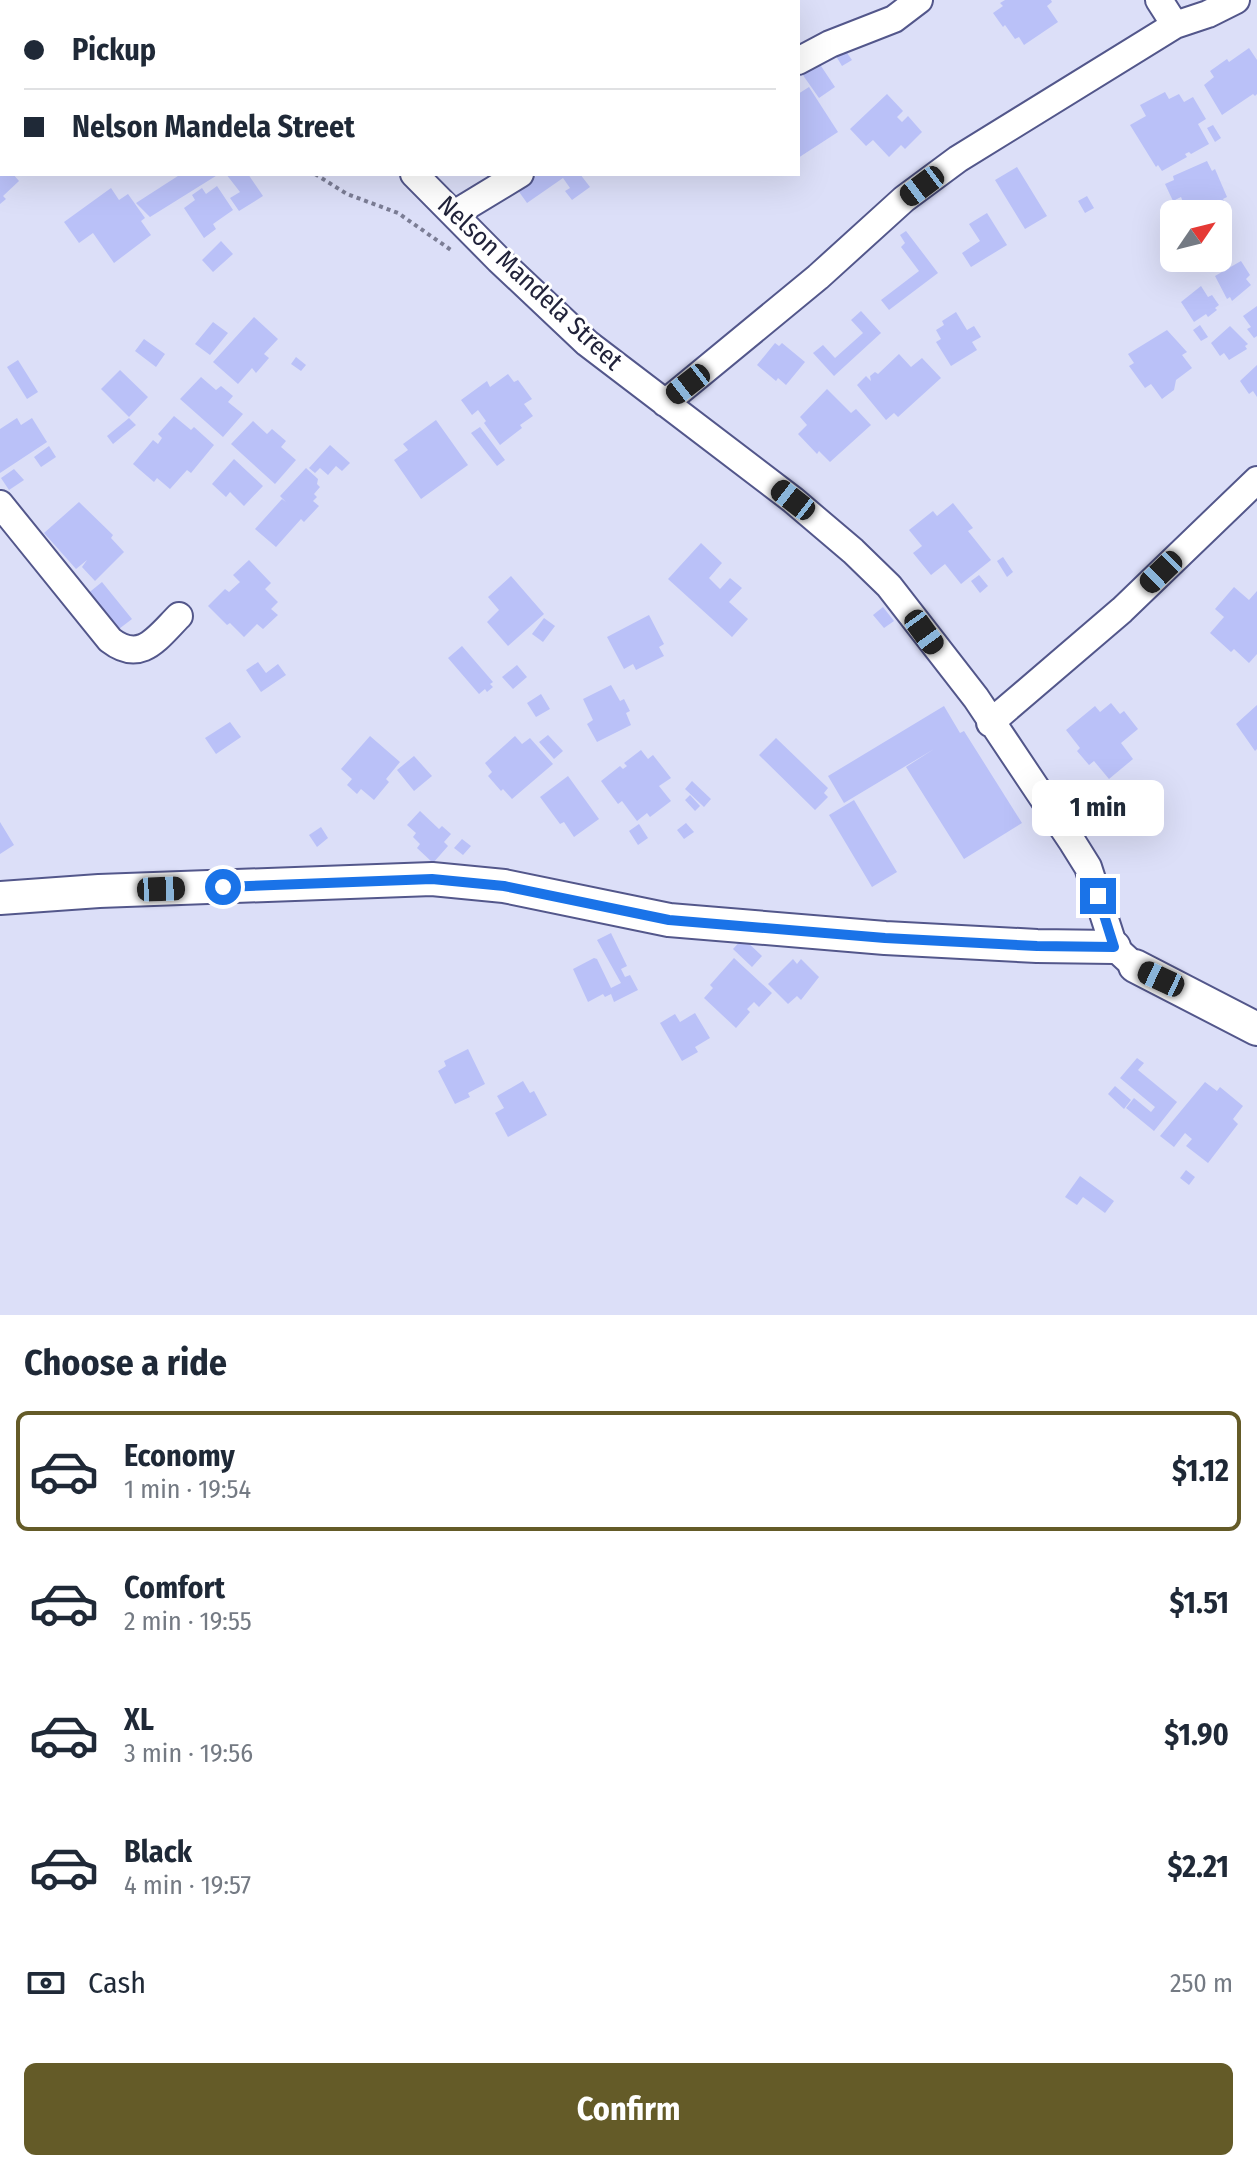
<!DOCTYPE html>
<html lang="en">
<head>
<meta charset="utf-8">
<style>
	:root { --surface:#fff; --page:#f2f2f3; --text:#1f2937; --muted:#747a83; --line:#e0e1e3; --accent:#645b28 }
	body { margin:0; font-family:"Fira Sans Condensed",sans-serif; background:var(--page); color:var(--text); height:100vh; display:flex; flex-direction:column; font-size:30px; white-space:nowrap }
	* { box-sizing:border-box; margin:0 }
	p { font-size:26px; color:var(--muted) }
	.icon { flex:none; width:44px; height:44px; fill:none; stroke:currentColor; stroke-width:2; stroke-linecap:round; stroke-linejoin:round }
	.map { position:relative; height:1315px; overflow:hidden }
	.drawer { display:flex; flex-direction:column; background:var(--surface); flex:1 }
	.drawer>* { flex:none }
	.banner { position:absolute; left:0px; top:0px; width:800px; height:176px; box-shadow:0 8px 32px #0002; display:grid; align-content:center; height:176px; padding:0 24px; background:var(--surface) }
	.needle { width:52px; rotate:55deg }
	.controls { position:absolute; left:1160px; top:200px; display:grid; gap:16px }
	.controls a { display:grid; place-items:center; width:72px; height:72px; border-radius:12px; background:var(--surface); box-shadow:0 8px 32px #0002; font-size:40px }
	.end { position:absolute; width:36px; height:36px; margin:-18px; border:10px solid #1a73e8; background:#fff; box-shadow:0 0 0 4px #fff }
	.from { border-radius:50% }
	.bubble { position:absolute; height:56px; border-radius:12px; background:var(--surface); box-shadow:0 8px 32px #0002; font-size:26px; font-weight:700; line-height:56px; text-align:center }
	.car { position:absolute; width:24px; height:48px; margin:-24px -12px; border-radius:10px; box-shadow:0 0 6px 2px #0007; background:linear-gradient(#222 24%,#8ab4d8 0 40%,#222 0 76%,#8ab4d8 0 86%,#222 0) }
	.banner b { display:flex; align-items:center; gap:28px; height:76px; font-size:30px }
	.banner b+b { border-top:2px solid var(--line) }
	.banner i { width:20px; height:20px; background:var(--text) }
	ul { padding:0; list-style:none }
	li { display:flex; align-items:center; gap:24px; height:120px; margin:0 16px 12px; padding:0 8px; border:4px solid transparent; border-radius:12px }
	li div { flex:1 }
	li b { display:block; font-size:30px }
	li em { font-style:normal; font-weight:700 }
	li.active { border-color:var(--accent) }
	li>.icon { width:72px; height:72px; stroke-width:1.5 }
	h2 { padding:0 24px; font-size:36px; line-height:96px }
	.pay { display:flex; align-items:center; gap:20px; height:88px; padding:0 24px; font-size:30px }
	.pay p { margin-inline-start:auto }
	.action { display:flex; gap:16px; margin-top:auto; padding:16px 24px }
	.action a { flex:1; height:92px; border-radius:12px; background:var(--accent); color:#fff; font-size:32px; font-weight:700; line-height:92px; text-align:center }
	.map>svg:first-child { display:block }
	.building { fill:#bac1f8 }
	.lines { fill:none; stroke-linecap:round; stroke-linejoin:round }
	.minor-casing { stroke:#53578b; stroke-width:30 }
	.tertiary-casing { stroke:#53578b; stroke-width:36 }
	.path { stroke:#7b7d95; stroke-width:4; stroke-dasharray:4 4; stroke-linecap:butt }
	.minor { stroke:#fff; stroke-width:26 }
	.tertiary { stroke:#fff; stroke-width:32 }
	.route { stroke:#1a73e8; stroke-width:10 }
	.labels { text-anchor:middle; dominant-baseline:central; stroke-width:6; stroke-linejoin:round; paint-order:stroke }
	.street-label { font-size:26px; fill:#21233a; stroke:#fff }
</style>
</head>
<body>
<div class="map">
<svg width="1257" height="1315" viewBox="0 0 1257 1315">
	<rect width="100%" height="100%" fill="#dcdff8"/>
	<path class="building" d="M1005 0H1051L1052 2 1047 6 1058 22 1024 45 1019 37 1015 39 1005 25 1003 27 993 13 1003 6 1000 3Z
		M1249 48 1257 60V94L1255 96 1253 94 1222 115 1204 85 1214 77 1210 71 1227 59 1229 62Z
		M845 50 852 60 842 66 836 56Z
		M817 60 835 87 819 98 800 71Z
		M809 87 838 132 798 158V94Z
		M1165 92 1169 99 1179 94 1184 102 1193 97 1206 119 1198 124 1209 144 1191 154 1189 152 1185 154 1187 157 1162 171 1158 165 1156 167 1130 125 1146 116 1140 105Z
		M887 94 903 111 897 117 902 122 908 116 922 132 905 149 901 145 889 157 873 140 866 146 850 129Z
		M1213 125 1221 138 1215 142 1207 128Z
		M1207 161 1212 171 1215 169 1227 197 1223 199 1228 208 1214 214H1188L1181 197 1173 201 1165 184 1174 180 1173 176Z
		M1017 167 1047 216 1025 229 995 180Z
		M0 174H13L19 181 3 196 6 199 0 204Z
		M181 174H219L150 217 136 203Z
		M226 174H248L263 196 239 211 230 198 240 192Z
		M539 174H580L590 187 572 200 565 191 570 188 563 178 527 203 517 189Z
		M217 186 233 210 213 224 216 229 204 238 184 208 195 200 192 195 202 188 206 194Z
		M111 188 119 200 128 194 145 218 141 221 151 235 114 263 93 233 79 243 64 222Z
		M1087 196 1094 208 1085 213 1078 201Z
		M987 213 1007 245 971 267 962 253 980 241 969 224Z
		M906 231 938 273 889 310 881 300 919 271 901 247 905 243 900 235Z
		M221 241 233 254 213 272 202 260Z
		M1241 261 1250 275 1246 279 1251 285 1232 301 1230 297 1227 299 1215 276Z
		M1201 286 1208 297 1212 295 1219 305 1215 308 1217 310 1208 317 1206 314 1194 322 1181 302Z
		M1257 306V336L1254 338 1247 329 1251 327 1243 316Z
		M861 311 881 333 834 376 813 353 823 345 835 358 863 333 851 320Z
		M956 312 967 330 974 326 981 337 972 342 977 350 951 366 936 342 941 339 936 330 944 325 942 321Z
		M254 317 278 339 264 354 269 358 256 373 252 368 238 384 213 362Z
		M213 322 228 333 210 355 195 344Z
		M1200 325 1208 337 1201 341 1193 330Z
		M1230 326 1248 344 1245 346 1247 349 1229 360 1224 353 1220 356 1211 343Z
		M1167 330 1187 352 1182 355 1192 368 1176 380 1174 390 1162 399 1151 384 1145 388 1129 366 1134 363 1128 354Z
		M144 339 165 354 156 367 135 351Z
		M775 343 779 346 782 343 805 362 786 385 778 378 776 381 757 365Z
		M899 354 911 367 922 358 941 378 898 417 894 413 886 420 857 385 866 376 871 381 870 376 875 372 878 374Z
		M296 357 306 365 301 371 291 364Z
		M18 360 38 392 27 399 7 367Z
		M1257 365V397L1253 391 1249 394 1240 381Z
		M120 370 148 397 129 417 101 389Z
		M508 374 514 382 518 380 532 399 524 404 533 416 520 425 522 428 500 445 484 423 486 421 478 410 472 415 461 400 487 381 490 387Z
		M201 377 216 390 221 386 233 396 228 402 243 414 223 437 180 399Z
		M827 389 851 413 856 409 871 425 830 462 819 451 817 454 798 434 807 425 800 417Z
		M174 416 191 430 194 427 214 445 191 473 187 470 170 489 157 478 154 482 133 464 153 440 158 444 162 438 158 434Z
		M17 418 21 425 32 418 47 442 0 473V429Z
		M129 418 136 425 113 444 107 436Z
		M436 420 468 465 421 499 394 460 408 450 403 444Z
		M253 421 267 434 272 429 286 441 281 447 296 460 275 484 231 444Z
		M480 427 505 460 497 466 471 433Z
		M330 445 350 463 342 471 336 466 328 475 320 468 315 473 309 468Z
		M49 446 56 457 41 467 34 457Z
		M234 459 263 486 244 506 230 492 226 497 212 484Z
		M306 468 318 479 317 484 320 487 314 494 317 497 313 501 319 506 304 522 301 519 276 547 255 529 282 499 286 502 280 496Z
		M14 469 24 480 9 490 1 478Z
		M79 502 113 535 111 538 124 552 95 581 82 567 87 560 76 569 44 533Z
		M953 503 973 528 968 531 991 560 961 584 945 564 931 575 913 553 922 546 909 530 933 511 937 516Z
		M701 543 722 563 709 578 720 589 730 578 742 588 729 602 748 619 732 637 668 579Z
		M1003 557 1013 572 1007 577 997 561Z
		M249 560 271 583 265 589 278 602 271 609 278 615 263 629 257 624 244 637 230 623 227 625 208 606 225 589 229 592 240 582 233 575Z
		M979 575 988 586 980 593 971 581Z
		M511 576 544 614 508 646 487 622 499 610 488 597Z
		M102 582 132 619 115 632 86 595Z
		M1234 587 1249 600 1257 591V654L1249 663 1234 649 1231 652 1210 633 1224 617 1215 609Z
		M883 607 894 621 884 628 873 615Z
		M649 615 664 644 659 647 664 656 636 670 633 664 624 669 607 637Z
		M544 618 555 626 543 642 532 634Z
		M462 646 493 682 490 684 493 687 487 692 485 689 479 694 448 658Z
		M258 662 266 673 278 664 286 675 261 692 246 670Z
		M517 665 527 677 513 689 502 677Z
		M611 685 620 701 624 699 630 711 626 713 631 725 597 742 587 724 593 720 583 699Z
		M541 694 550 709 536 717 527 703Z
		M1111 703 1120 714 1124 711 1138 729 1121 743 1133 759 1109 779 1094 761 1089 765 1077 751 1080 748 1066 730 1095 706 1100 712Z
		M1257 705V749L1255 751 1236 724Z
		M944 706 960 733 964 731 1022 823 964 859 906 767 934 749 844 803 828 776Z
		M230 722 241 737 216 754 205 738Z
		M548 735 563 751 554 759 539 742Z
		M370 736 400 762 386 779 389 782 374 800 361 789 357 794 347 785 352 779 341 769Z
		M515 736 522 744 530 738 553 764 512 799 503 789 501 791 488 776 492 772 485 763Z
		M776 738 828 788 824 793 828 797 815 810 759 755Z
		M641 750 648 759 653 755 671 778 659 786 671 801 650 817 647 813 637 821 622 801 618 804 601 781 620 766 623 769 627 766 624 763Z
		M414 756 432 776 414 791 397 770Z
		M568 776 599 819 574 837 564 822 560 824 540 797Z
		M692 781 711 799 704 807 685 789Z
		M690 795 700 806 695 811 685 800Z
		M854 800 897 872 872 887 829 815Z
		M420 811 439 829 442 826 451 834 444 842 448 846 433 863 417 848 420 844 413 837 416 833 407 825Z
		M0 822 14 845 0 854Z
		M686 823 694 832 684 839 677 830Z
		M639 824 648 838 638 845 629 831Z
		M321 827 328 838 317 847 309 835Z
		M462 839 471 846 463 855 454 848Z
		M611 933 627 966 621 969 625 977 630 975 638 990 614 1002 611 994 605 997 603 994 588 1002 573 969 594 958 597 959 611 988 621 983 597 940Z
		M743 938 762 956 752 967 733 949Z
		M734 958 772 993 759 1007 754 1002 747 1009 750 1012 736 1028 704 998 713 988 710 985Z
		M793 959 797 964 801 959 819 977 801 1000 797 996 788 1004 768 984Z
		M695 1013 710 1038 695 1047 698 1052 682 1061 660 1023 675 1014 680 1022Z
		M468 1049 485 1084 468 1093 470 1097 455 1104 438 1071 446 1066 444 1061Z
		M1137 1058 1144 1063 1138 1070 1177 1102 1154 1131 1126 1108 1134 1098 1151 1112 1155 1107 1120 1078Z
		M523 1081 530 1093 534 1091 547 1115 508 1137 495 1113 504 1108 497 1096Z
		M1205 1082 1217 1091 1220 1087 1243 1106 1233 1119 1238 1124 1208 1163 1186 1146 1192 1139 1185 1133 1174 1147 1160 1136Z
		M1115 1086 1131 1100 1124 1109 1108 1094Z
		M1186 1170 1195 1177 1189 1185 1180 1178Z
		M1080 1176 1114 1201 1105 1213 1083 1197 1077 1205 1065 1197Z"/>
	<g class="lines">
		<g class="minor-casing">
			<path id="minor" d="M241 0 243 2
				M1159 0 1175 25
				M798 61 830 44 894 19 919 0
				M414 174 499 260 587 343 793 500 853 551 889 586 976 698 1073 843 1088 867 1114 947 1127 959
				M454 214 520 174
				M665 403 818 277 904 199 958 159 1175 25 1208 14 1236 0
				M0 504 110 640C141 664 157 638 179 616
				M990 723 1122 610 1257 480"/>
		</g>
		<g class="tertiary-casing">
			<path id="tertiary" d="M0 898 99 891 432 879 504 886 669 920 885 938 1037 946 1114 947
				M1135 966 1257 1029"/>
		</g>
		<path class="path" d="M315 174 347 194 398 213 451 250"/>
		<use href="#minor" class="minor"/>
		<use href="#tertiary" class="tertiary"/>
	</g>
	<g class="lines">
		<path class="route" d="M223 887 432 879 504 886 669 920 885 938 1037 946 1114 947 1098 896"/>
	</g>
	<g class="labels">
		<g class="street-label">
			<text transform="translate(530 283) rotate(43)">Nelson Mandela Street</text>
		</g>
	</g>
</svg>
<div class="controls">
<a><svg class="needle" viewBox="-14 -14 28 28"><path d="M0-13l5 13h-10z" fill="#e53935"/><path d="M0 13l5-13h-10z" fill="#747a83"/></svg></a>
</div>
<i class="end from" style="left:223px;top:887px"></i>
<i class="end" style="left:1098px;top:896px"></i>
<div class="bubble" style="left:1032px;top:780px;width:132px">1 min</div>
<i class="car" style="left:922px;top:186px;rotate:233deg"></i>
<i class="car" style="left:688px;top:384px;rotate:232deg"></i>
<i class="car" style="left:793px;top:500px;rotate:308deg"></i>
<i class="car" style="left:1161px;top:572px;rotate:226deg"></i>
<i class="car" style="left:924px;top:632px;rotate:144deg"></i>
<i class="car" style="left:161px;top:889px;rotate:88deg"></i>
<i class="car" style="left:1161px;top:979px;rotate:295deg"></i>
<div class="banner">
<b><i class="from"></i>Pickup</b>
<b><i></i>Nelson Mandela Street</b>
</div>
</div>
<section class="drawer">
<h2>Choose a ride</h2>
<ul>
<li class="active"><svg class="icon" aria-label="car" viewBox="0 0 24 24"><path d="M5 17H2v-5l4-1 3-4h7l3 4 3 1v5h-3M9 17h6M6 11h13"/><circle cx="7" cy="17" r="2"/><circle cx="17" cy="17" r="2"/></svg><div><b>Economy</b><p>1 min · 19:54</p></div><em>$1.12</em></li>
<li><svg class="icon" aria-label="car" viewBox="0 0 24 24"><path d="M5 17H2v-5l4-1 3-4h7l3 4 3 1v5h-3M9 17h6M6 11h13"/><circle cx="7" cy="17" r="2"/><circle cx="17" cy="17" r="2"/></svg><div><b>Comfort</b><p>2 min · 19:55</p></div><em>$1.51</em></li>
<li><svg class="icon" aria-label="car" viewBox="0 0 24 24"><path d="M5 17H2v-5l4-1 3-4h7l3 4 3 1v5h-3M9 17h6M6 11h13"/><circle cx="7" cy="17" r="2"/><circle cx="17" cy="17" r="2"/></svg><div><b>XL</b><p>3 min · 19:56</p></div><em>$1.90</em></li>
<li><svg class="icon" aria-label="car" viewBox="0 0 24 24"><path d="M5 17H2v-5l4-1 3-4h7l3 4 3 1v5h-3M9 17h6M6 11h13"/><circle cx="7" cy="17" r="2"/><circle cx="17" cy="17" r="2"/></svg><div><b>Black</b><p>4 min · 19:57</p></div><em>$2.21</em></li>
</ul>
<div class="pay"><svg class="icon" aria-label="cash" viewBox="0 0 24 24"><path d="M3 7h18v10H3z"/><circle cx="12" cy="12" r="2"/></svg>Cash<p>250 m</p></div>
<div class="action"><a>Confirm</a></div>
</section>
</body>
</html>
